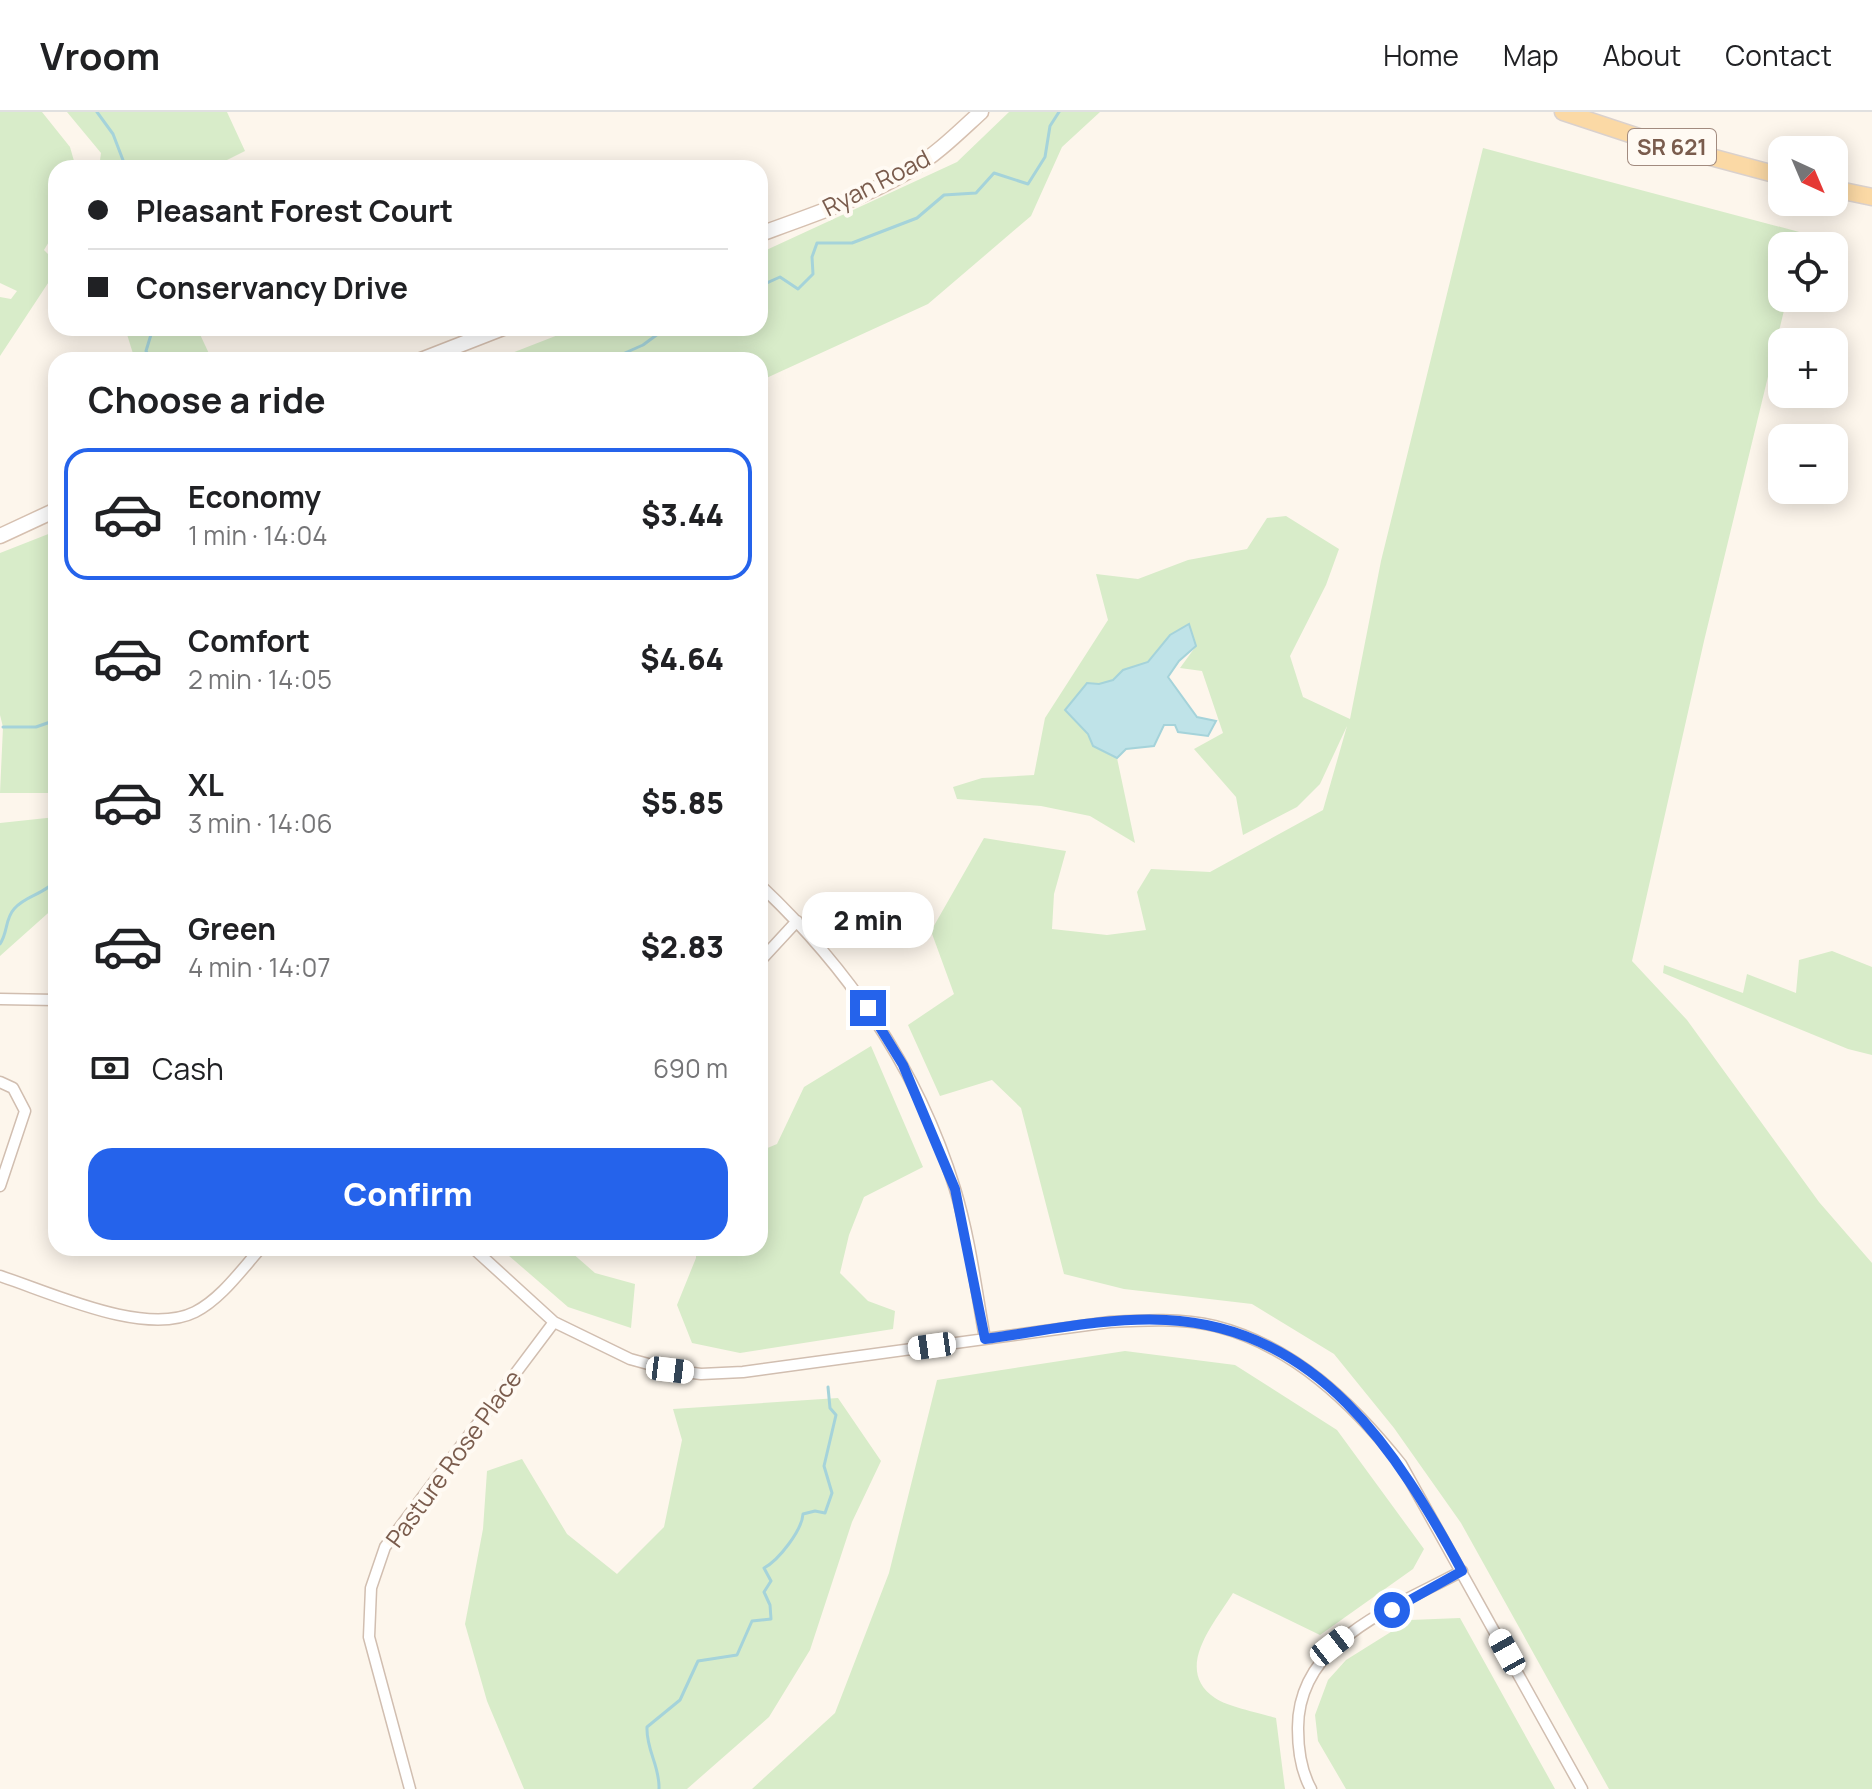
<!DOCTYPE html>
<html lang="en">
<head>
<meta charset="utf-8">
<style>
	:root { --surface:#fff; --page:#f6f6f6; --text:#202124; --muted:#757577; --line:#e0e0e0; --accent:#2563eb }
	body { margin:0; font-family:Manrope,sans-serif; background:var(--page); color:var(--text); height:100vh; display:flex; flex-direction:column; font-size:30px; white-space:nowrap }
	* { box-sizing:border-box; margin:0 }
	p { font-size:26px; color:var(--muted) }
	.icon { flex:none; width:44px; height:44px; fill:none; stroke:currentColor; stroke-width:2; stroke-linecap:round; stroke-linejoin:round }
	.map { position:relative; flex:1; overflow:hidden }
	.drawer { position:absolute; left:48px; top:240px; width:720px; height:904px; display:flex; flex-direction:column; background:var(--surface); border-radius:24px; box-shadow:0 4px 20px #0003 }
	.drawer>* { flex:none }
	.guide { position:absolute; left:48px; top:48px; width:720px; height:176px; border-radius:24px; box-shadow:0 4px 20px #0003; display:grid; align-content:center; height:176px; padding:0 40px; background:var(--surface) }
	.needle { width:52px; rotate:136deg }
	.fabs { position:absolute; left:1768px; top:24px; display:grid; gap:16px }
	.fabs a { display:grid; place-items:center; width:80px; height:80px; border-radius:16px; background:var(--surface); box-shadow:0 4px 20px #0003; font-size:40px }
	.end { position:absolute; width:36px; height:36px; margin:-18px; border:10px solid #2563eb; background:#fff; box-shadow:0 0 0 4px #fff }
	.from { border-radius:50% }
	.bubble { position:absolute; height:56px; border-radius:24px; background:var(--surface); box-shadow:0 4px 20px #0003; font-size:26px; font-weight:800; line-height:56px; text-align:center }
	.car { position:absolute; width:24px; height:48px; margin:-24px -12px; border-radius:10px; box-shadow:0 0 6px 2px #0007; background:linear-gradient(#fff 24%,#345 0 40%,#fff 0 76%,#345 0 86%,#fff 0) }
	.guide b { display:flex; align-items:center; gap:28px; height:76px; font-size:30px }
	.guide b+b { border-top:2px solid var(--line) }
	.guide i { width:20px; height:20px; background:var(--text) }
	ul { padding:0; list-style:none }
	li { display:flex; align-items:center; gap:24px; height:132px; margin:0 16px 12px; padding:0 24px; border:4px solid transparent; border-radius:24px }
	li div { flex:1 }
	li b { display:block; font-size:30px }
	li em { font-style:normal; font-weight:800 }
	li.on { border-color:var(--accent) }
	li>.icon { width:72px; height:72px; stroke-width:1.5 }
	h2 { padding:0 40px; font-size:36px; line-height:96px }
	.pay { display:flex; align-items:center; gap:20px; height:88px; padding:0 40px; font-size:30px }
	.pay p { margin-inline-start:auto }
	.primary-button { display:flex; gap:16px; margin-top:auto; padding:16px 40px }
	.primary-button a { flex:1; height:92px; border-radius:24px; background:var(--accent); color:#fff; font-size:32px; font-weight:800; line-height:92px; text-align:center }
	header { display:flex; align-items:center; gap:48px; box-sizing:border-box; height:112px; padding:0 40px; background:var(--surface); border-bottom:2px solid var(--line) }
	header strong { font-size:38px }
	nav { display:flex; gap:44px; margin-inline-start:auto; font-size:28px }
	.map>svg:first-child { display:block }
	.green { fill:#d8ecc9 }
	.water { fill:#bfe3e8; stroke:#a5d3da; stroke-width:2 }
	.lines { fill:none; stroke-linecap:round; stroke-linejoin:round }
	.stream { stroke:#a5d3da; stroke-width:3 }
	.street-casing { stroke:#d1beb0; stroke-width:13 }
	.secondary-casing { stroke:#d6c0b0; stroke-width:17 }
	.primary-casing { stroke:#dad1cd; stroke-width:19 }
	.street { stroke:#fff; stroke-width:10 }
	.secondary { stroke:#fff; stroke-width:14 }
	.primary { stroke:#fbd9a5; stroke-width:16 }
	.route { stroke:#2563eb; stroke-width:10 }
	.labels { text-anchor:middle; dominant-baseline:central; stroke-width:8; stroke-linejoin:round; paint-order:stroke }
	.shield { fill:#fffaf3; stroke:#a28b7f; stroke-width:2 }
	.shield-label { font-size:22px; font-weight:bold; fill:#7a5c4d }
	.street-label { font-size:24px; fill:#7a5c4d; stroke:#fffaf3 }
</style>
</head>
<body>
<header>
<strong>Vroom</strong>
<nav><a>Home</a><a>Map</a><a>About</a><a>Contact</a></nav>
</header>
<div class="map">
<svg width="1872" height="1677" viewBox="0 0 1872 1677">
	<rect width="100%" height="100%" fill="#fdf6ec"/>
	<path class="green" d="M0 0H42L70 35 76 56H56V118L44 138 56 150V159L0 244V185L11 187 17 179 0 171Z
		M67 0H227L245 39 211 56H99L101 41Z
		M1009 0H1100L1062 35 1031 104 928 192 760 269V248H494L576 216H760V141L957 50Z
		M1483 36 1803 121 1800 134H1782V186H1787L1704 529 1632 849 1687 908 1819 1090 1872 1151V1677H1609L1461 1411 1394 1316 1334 1242 1252 1192 1124 1177 1064 1162 1021 996 992 968 940 984 908 913 954 882 931 819 984 726 1066 739 1054 782 1052 817 1107 823 1146 818 1137 780 1151 757 1210 760 1323 698 1347 614 1320 672 1297 695 1243 723 1236 685 1194 637 1223 621 1202 559 1180 556 1196 534 1170 523 1148 550 1123 558 1113 568 1099 572 1087 571 1065 598 1088 622 1093 634 1117 646 1135 731 1090 704 1041 694 957 687 953 675 982 666 1034 663 1045 606 1108 508 1096 462 1138 467 1188 448 1247 437 1267 406 1286 404 1339 437 1326 473 1290 544 1303 585 1350 607 1381 449Z
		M125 216H197L212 248H135Z
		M56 419V681H0L3 615 0 603V441Z
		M56 705V794L0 844V711Z
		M1832 839 1872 855V943L1848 937 1663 861 1664 853 1743 881 1747 862 1796 881 1799 848Z
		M871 934 923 1055 864 1085 849 1123 840 1161 868 1189 895 1199 893 1217 740 1241 692 1231 677 1193 696 1146V1136H760V1039L777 1032 804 975Z
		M500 1136H571V1140L595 1161 635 1172 631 1216 568 1195Z
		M1125 1239 1235 1253 1337 1318 1424 1437 1413 1457 1320 1523 1233 1481C1214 1512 1173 1557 1215 1586 1228 1595 1260 1601 1276 1606L1285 1677H752L835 1601 889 1461 937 1268Z
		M838 1286 881 1349 852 1410 810 1538 769 1605 687 1677H524L487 1589 465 1512 483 1417 487 1359 522 1347 567 1422 617 1462 664 1415 682 1328 673 1297Z
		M1460 1506 1555 1677H1346L1318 1629 1315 1603 1328 1568 1346 1548 1410 1508Z"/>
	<path class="water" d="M1189 512 1196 534 1179 549 1168 565 1197 605 1216 609 1208 624 1178 620 1175 613H1164L1154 634 1126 637 1117 646 1093 634 1088 622 1065 598 1087 571 1099 572 1113 568 1123 558 1148 550 1170 523Z"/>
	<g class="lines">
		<path class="stream" d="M97 0 113 22 126 56
			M760 174 780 165 798 177 813 162 812 145 817 131H852L917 106 944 83 976 81 994 61 1028 72 1045 45 1050 14 1059 0
			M151 248 146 239 153 216
			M609 248 643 233 666 216
			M56 554 50 560V575L56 577
			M3 615H36L56 608
			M0 832C8 820 5 807 14 797 26 783 44 783 56 768
			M659 1677C660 1654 646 1638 647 1615L680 1588 698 1549 737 1543 752 1509 771 1507 770 1493 764 1480 771 1469 764 1456C779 1448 802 1418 803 1402L815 1399 825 1401 832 1381 824 1354 836 1303 830 1296 828 1275"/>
		<g class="street-casing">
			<path id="street" d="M760 773C849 857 919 959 955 1077 970 1126 976 1177 985 1227
				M760 849 797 809
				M0 887 56 888
				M0 970 13 976 25 999 0 1074
				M473 1136 554 1210 630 1247 670 1258 701 1262 743 1260 1110 1210C1145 1208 1181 1206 1215 1214 1294 1234 1352 1291 1401 1352L1582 1677
				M0 1164C52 1181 145 1225 195 1200 221 1187 242 1157 261 1136
				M410 1677 369 1525 371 1476 385 1435 554 1210
				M1311 1677C1301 1659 1298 1638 1298 1617 1297 1528 1396 1495 1462 1459"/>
		</g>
		<g class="secondary-casing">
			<path id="secondary" d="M760 122C810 104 863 86 909 59 936 43 958 21 981 0
				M421 248 503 216
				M0 424 56 398"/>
		</g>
		<g class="primary-casing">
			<path id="primary" d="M1563 0 1651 29 1782 64
				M1834 77 1872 85"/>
		</g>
		<use href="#street" class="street"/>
		<use href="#secondary" class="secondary"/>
		<use href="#primary" class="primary"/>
	</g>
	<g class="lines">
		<path class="route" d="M868 896 903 953 955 1077 985 1227C1044 1219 1106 1205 1166 1208 1318 1215 1397 1339 1462 1459L1392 1498"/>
	</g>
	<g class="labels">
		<rect class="shield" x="1628" y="17" width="88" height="36" rx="6"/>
		<g class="shield-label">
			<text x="1672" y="35">SR 621</text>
		</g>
		<g class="street-label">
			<text transform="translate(876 70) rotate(-27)">Ryan Road</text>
			<text transform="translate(453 1346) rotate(-54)">Pasture Rose Place</text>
		</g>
	</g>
</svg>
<div class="fabs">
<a><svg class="needle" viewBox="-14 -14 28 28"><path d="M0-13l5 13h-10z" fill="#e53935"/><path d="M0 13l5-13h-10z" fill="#757577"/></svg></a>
<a><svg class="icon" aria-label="locate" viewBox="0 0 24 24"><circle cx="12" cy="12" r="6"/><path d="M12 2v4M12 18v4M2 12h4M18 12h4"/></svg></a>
<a>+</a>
<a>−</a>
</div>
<i class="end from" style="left:1392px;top:1498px"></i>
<i class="end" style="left:868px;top:896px"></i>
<div class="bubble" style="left:802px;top:780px;width:132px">2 min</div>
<i class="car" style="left:932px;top:1234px;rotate:262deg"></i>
<i class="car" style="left:670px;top:1258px;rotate:97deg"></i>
<i class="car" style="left:1332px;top:1534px;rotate:52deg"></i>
<i class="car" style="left:1507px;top:1540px;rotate:331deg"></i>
<div class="guide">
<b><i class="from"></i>Pleasant Forest Court</b>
<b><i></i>Conservancy Drive</b>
</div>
<section class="drawer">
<h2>Choose a ride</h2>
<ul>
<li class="on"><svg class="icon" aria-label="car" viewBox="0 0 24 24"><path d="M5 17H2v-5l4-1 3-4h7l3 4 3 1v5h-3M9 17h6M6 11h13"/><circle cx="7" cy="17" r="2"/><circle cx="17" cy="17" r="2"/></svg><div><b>Economy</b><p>1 min · 14:04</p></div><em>$3.44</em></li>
<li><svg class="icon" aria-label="car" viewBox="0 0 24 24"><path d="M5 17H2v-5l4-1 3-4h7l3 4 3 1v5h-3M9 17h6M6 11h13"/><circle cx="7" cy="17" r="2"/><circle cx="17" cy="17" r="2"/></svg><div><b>Comfort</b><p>2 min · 14:05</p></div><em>$4.64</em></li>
<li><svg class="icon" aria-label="car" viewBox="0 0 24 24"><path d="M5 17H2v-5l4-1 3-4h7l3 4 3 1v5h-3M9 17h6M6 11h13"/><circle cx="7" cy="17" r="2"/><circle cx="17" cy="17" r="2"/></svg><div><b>XL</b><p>3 min · 14:06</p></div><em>$5.85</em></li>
<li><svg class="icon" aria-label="car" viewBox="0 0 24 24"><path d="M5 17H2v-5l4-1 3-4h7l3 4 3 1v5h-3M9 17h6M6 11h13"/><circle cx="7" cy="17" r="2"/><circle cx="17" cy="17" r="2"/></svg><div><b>Green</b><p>4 min · 14:07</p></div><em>$2.83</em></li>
</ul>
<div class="pay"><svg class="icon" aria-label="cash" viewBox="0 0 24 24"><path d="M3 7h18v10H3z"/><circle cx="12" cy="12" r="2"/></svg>Cash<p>690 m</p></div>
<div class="primary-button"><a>Confirm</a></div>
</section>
</div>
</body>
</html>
